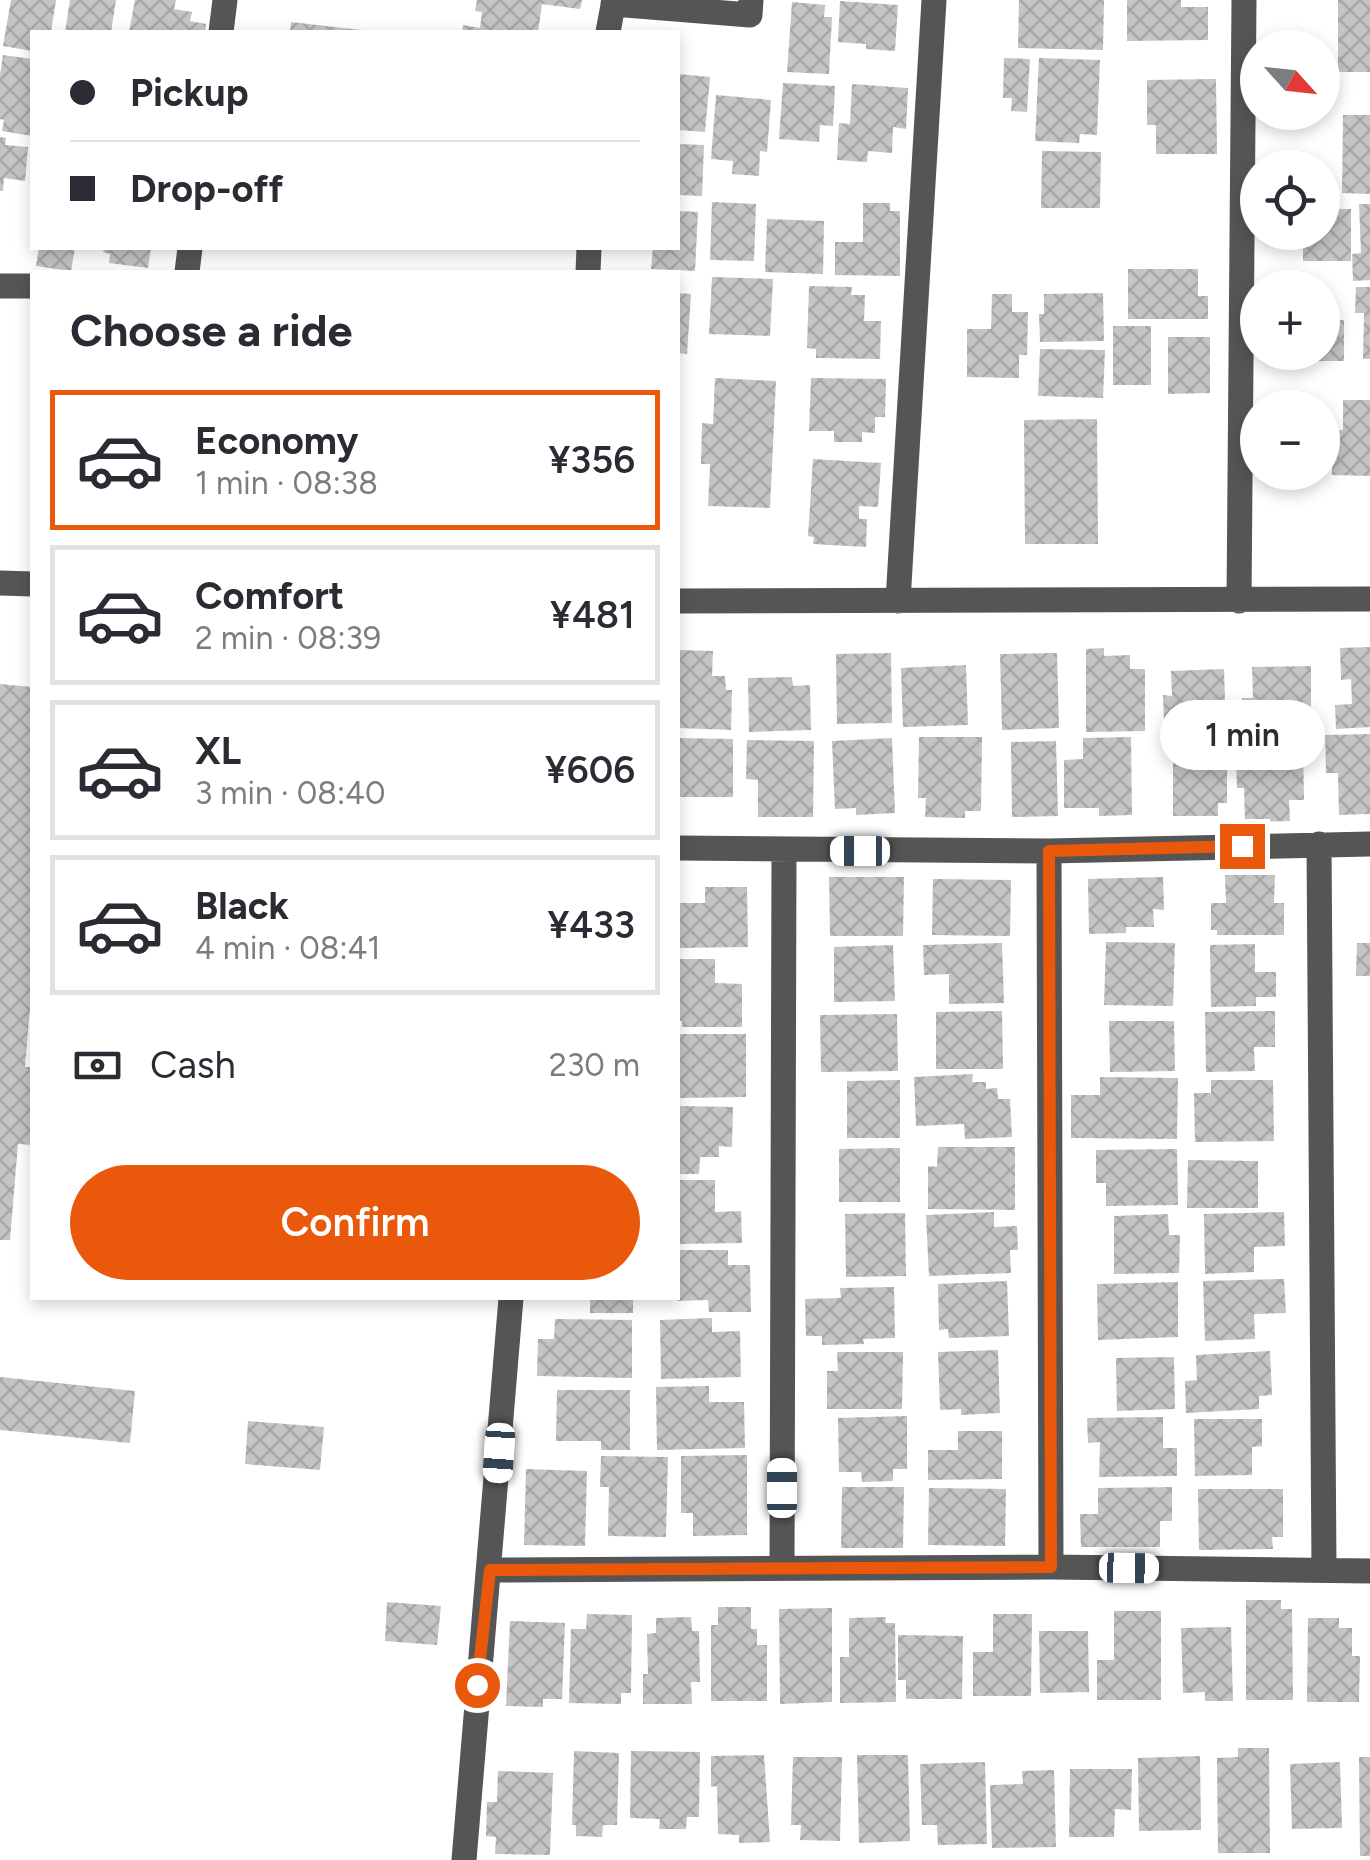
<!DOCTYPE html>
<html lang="en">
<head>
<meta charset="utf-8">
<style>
	:root { --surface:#fff; --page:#f7f7f7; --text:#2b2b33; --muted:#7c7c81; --line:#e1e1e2; --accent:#ea580c }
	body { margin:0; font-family:Figtree,sans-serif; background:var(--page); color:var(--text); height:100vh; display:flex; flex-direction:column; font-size:38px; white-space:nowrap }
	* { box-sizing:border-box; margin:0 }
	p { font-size:32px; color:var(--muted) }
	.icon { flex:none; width:55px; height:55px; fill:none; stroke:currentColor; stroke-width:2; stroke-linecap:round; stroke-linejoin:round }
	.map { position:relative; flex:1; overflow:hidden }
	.drawer { position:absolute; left:30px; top:270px; width:650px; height:1030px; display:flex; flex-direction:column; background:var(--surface); border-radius:0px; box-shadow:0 5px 15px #0003 }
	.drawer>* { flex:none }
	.guide { position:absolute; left:30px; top:30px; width:650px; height:220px; border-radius:0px; box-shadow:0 5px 15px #0003; display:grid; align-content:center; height:220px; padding:0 40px; background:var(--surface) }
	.needle { width:65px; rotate:117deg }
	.fabs { position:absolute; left:1240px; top:30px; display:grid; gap:20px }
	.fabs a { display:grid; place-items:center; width:100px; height:100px; border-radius:50%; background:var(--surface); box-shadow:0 5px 15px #0003; font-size:50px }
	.end { position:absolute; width:45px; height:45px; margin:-22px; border:12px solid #ea580c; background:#fff; box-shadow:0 0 0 5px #fff }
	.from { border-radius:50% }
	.bubble { position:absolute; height:70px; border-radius:35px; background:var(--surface); box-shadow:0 5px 15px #0003; font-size:32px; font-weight:600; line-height:70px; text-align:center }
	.car { position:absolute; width:30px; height:60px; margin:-30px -15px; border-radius:12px; box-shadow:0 0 8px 2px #0007; background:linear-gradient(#fff 24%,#345 0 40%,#fff 0 76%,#345 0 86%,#fff 0) }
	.guide b { display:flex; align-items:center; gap:35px; height:95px; font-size:38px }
	.guide b+b { border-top:2px solid var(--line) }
	.guide i { width:25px; height:25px; background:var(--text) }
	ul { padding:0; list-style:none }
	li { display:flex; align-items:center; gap:30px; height:140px; margin:0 20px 15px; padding:0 20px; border:5px solid var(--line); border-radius:0px }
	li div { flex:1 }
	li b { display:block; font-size:38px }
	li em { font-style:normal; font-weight:600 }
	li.on { border-color:var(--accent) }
	li>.icon { width:90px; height:90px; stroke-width:1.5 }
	h2 { padding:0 40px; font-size:45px; line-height:120px }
	.pay { display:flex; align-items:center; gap:25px; height:110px; padding:0 40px; font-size:38px }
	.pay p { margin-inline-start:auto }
	.cta { display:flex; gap:20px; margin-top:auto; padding:20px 40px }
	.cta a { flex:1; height:115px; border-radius:60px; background:var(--accent); color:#fff; font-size:40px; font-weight:600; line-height:115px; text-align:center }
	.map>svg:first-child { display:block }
	.building { fill:url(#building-cross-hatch) }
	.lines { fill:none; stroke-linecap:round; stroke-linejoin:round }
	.minor { stroke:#555; stroke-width:25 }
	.route { stroke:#ea580c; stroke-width:12 }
</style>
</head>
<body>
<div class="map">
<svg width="1370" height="1860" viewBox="0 0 1370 1860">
	<defs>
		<pattern id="building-cross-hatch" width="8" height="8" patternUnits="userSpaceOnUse" patternTransform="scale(2.5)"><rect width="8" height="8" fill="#c4c4c4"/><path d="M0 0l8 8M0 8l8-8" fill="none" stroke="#a7a7a7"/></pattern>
	</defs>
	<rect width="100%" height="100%" fill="#fff"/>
	<path class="building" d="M11 0H56L51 32H32V51L3 46Z
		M70 0H116L111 32H65Z
		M135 0H176L174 9 192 12 190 21 206 24 205 32H129Z
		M477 0H582L580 9 542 4 538 32H462L463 25 480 28 482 12 475 11Z
		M1019 0H1104L1103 50 1018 48Z
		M1127 0H1181V7H1208V40L1127 41Z
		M1338 0H1370V72H1338Z
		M840 1 898 5 895 51 866 49V44L838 42Z
		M792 2 825 5 824 17H832L829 74 787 72Z
		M291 22 361 30V32H290Z
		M3 55 32 59V136L2 131 4 120 0 119V75Z
		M1004 58 1030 59 1027 112 1011 111 1012 98H1003Z
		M1039 58 1100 60 1097 135 1080 134 1079 143 1035 141Z
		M678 74 710 77 705 132 678 130Z
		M1216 79 1217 154H1156V125H1147V80Z
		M783 83 835 86 833 126 820 125 819 142 779 139Z
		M852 84 908 88 906 129 893 127 892 153 868 151 867 162 837 160 839 123 850 124Z
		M716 95 771 100 767 152 760 151 759 176 732 174 733 161 711 159Z
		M1343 115H1370V194L1342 193Z
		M0 137 6 138 5 145 28 147 25 181 4 178 3 191H0Z
		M678 144 704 145 702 196 678 195Z
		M1042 151 1101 152 1100 208H1041Z
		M712 202 756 204 754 261 710 260Z
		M863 203H890V211H900V276L835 275V242H863Z
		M1359 204H1370V280L1353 281 1352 254 1361 253Z
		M1322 209H1351V261H1303V245H1268V232H1322Z
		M678 211 698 212 695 271 651 269 653 248H678Z
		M767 219 824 221 823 274 765 272Z
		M39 248H75L71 271 36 266Z
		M104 248H151L148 268 109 263 110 254 103 252Z
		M1128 269H1198V296H1208V319H1128Z
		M712 277 773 279 770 336 709 334Z
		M809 286 852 287 851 295H865L864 321H881L880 359 816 358V349L807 348Z
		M1356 287H1370V359H1363L1364 313H1355Z
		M678 293 691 294 687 354 678 353Z
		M1103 293 1104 341 1040 342 1039 314H1044V294Z
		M992 294H1012V312H1028L1027 355H1019V378L967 377V329H991Z
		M1336 309V320H1344V361H1267V352H1322V310Z
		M1113 326H1151V385H1113Z
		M1168 337H1210V393L1168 394Z
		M1040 349 1105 350 1103 398 1038 396Z
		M715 378 776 381 770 508 708 506 710 464H701L702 423 713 424Z
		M811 378 886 379 885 417H875V433L862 432V442H834V431H809Z
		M1343 400H1370V476L1332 475V430H1343Z
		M1097 419 1098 544H1025L1024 420Z
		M813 459 881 463 878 507 859 506V519H867L866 547 813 544 814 537 808 536Z
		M1370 647V727L1336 729 1335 705 1352 704 1351 679 1341 680 1340 648Z
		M1104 648V656L1130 655V669H1145V731L1086 732V649Z
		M678 650 713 651 712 676H725L726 690H732L731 730 678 728Z
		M891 653 892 723 837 724 836 654Z
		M1057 653 1059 728 1002 730 1000 654Z
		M966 665 968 725 903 727 901 668Z
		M1311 666V732H1242V698H1253L1252 667Z
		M1224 669 1226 731 1174 733V722H1164L1163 695 1172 696 1171 671Z
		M792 677 793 686 810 685 811 730 749 732 748 678Z
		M0 684 32 687V984L25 1067H32V1145L18 1144 10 1240H0Z
		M1370 734V814L1339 815 1338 773H1326L1325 735Z
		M919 737H982L981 811H965V818L925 817 926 798H918Z
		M1131 737 1132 815 1099 816V808H1064V760L1083 759V738Z
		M678 738 733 739V797H678Z
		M892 738 895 813 856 815V808L835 809 832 741Z
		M1260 738 1261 747 1303 745 1304 800H1289L1290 821 1245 822 1244 788H1237L1236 758H1247L1246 739Z
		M747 740 814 741 813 817H758V780L746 779Z
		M1173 740H1227V803H1218V816H1173Z
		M1056 741 1058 816 1012 817 1011 742Z
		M1225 875H1275L1274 903H1284V935H1217V930H1211V903H1226Z
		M829 877H904L903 936H830Z
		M1163 877 1164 910 1153 909 1154 927H1126V933L1089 934 1088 879Z
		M933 879 1011 880 1010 936 932 935Z
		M705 887H747L748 947 678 948V903H705Z
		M1106 942 1175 943 1173 1006 1104 1005Z
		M1002 943 1004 1003 949 1004V974L924 975 923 945Z
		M1357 943H1370V976H1356Z
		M1255 944V972H1276V997H1256V1006L1211 1007 1210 945Z
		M893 945 895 1001 834 1002V947Z
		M678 959H715V983L742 984V1027H682V1021H678Z
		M1002 1011 1003 1069H936V1012Z
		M1275 1011V1047H1254L1255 1071 1206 1072 1205 1012Z
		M897 1014 898 1071 821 1072 820 1015Z
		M1109 1021H1174L1175 1071 1110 1072Z
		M679 1034H746V1097L678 1098Z
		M973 1074 972 1082H986V1089L997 1088 998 1099H1010L1012 1137 965 1139 964 1124 916 1126 914 1077Z
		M1100 1077 1178 1078 1177 1139 1071 1138V1095H1100Z
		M900 1080V1138H847V1081Z
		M1211 1080H1273L1274 1141 1195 1142 1194 1093H1211Z
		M678 1106 733 1107 732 1147 719 1146V1157H700L699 1174H678Z
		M938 1147H1015V1210L928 1209V1166L937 1167Z
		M900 1148V1202H839V1149Z
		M1177 1149 1178 1205 1106 1206V1183H1096V1150Z
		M1188 1160 1258 1161V1208H1187Z
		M678 1180H715V1212L741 1211 742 1243 678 1244Z
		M994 1212V1227L1017 1226 1018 1250H1010L1011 1273 929 1276 926 1215Z
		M1284 1212 1285 1246 1254 1247V1272L1205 1274 1204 1214Z
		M905 1213 906 1276 846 1277 845 1214Z
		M1168 1214 1169 1235H1180L1179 1273 1114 1274V1216Z
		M678 1250H728V1265H750L751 1312H709L708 1300 678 1301Z
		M1284 1279 1286 1313 1254 1314 1255 1339 1205 1341 1203 1281Z
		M1007 1281 1009 1336 949 1338 948 1329 939 1330 938 1284Z
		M1178 1282V1337L1098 1340 1097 1284Z
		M894 1287 895 1338 863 1339 864 1344 822 1345V1336H806L805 1299 841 1298 840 1288Z
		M590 1298H633V1313H590Z
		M712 1318V1332L740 1331 741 1377 661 1379 660 1320Z
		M555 1319 632 1320V1378L537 1376 538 1339H554Z
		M998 1350 1000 1413 961 1415V1409L940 1410 938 1352Z
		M1270 1351 1272 1395 1259 1396V1409L1186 1413 1185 1381 1197 1380 1196 1355Z
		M837 1352H903L902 1409H827V1371H838Z
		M1174 1357 1175 1409 1117 1411 1116 1358Z
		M0 1377 135 1391 130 1443 0 1430Z
		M709 1386V1402H744L745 1448 657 1450 656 1387Z
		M557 1390H630V1450H601V1441H556Z
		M907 1416V1469H893V1481L862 1482 861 1472H839L838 1418Z
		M1163 1417V1448H1177V1476L1099 1477 1100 1442 1088 1443 1087 1418Z
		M1194 1419H1262V1446L1252 1447V1475L1195 1476Z
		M248 1421 324 1427 320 1470 245 1464Z
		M958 1431H1002V1479L928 1480V1450H958Z
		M747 1455V1535L693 1536V1513H681V1456Z
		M601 1456 668 1457 666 1537 608 1536 609 1487H600Z
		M526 1469 587 1471 585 1546 524 1545Z
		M842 1487H904L903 1548H841Z
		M1172 1487V1521H1160V1547H1081L1080 1514H1098V1488Z
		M929 1488 1006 1489 1005 1546 928 1545Z
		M1198 1489H1283V1537H1272L1273 1549 1199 1550Z
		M1246 1600H1281V1609H1292L1293 1700H1246Z
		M387 1602 441 1606 437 1645 385 1641Z
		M718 1607H751V1629H757V1645H767V1701H711V1625H718Z
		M832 1608V1702L780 1704 779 1609Z
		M1114 1611H1161V1700H1097V1660H1114Z
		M587 1614 632 1615 631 1693H621V1704L569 1703 571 1629H586Z
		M993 1614H1032L1031 1696H973V1652H993Z
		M691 1617 692 1631H699L700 1682H691L692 1704H643V1674H648L647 1634 656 1633V1618Z
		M886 1617 885 1623H895L896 1702 840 1703V1657H849V1618Z
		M1308 1618H1339V1628H1352V1656H1360L1359 1702H1307Z
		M510 1621 565 1623 562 1699H543V1707L506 1706Z
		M1231 1627 1233 1701H1205V1692L1183 1693 1181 1628Z
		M1039 1631H1088L1089 1692 1040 1693Z
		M898 1635 963 1636 962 1699H906V1680H898Z
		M1238 1748H1269L1270 1853H1218L1217 1758 1238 1757Z
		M574 1751 619 1753 617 1825H603L602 1837 576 1836V1825H572Z
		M631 1751 700 1752 699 1817H687L686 1829H659L660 1819 630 1818Z
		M764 1755 770 1842 739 1843V1835L718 1834 717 1786 711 1787V1756Z
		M857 1755H908L910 1841 859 1843Z
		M1200 1756 1201 1830 1139 1831 1138 1758Z
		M793 1757H842L840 1841 800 1840 801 1825H791Z
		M1359 1757H1370V1856H1360Z
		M985 1762 987 1844 938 1845 937 1825H922L920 1764Z
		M1340 1762 1342 1828 1292 1829 1290 1764Z
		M1070 1769H1132L1131 1810 1115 1809 1114 1837H1069Z
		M1054 1770 1056 1847 992 1848 990 1785 1023 1784 1022 1771Z
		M498 1771 553 1773 550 1855 495 1854 496 1837 486 1836 487 1802H497Z"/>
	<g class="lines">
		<path class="minor" d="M613 4 750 15 751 0
			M221 32 225 0
			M608 32 614 0
			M187 272 190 248
			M588 272 589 248
			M0 286H32
			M0 583 32 584
			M678 601 1370 599
			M898 601 934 0
			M1239 601 1244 0
			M1319 844 1324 1569
			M678 848 1049 851 1370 844
			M1049 851 1051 1567
			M782 1568 784 851
			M490 1570 1051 1567 1370 1571
			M464 1860 511 1298"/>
	</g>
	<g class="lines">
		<path class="route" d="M477 1685 490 1570 1051 1567 1049 851 1242 846"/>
	</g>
</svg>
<div class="fabs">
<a><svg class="needle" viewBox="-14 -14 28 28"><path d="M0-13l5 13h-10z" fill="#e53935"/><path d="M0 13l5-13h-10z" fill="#7c7c81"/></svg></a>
<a><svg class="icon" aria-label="locate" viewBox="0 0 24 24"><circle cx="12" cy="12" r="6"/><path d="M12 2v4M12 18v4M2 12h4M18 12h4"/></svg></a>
<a>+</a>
<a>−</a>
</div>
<i class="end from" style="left:477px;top:1685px"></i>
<i class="end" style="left:1242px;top:846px"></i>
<div class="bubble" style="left:1160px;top:700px;width:165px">1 min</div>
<i class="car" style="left:860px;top:851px;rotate:270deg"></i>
<i class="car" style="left:499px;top:1453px;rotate:184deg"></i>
<i class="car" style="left:782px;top:1488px;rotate:0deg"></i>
<i class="car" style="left:1129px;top:1568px;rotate:91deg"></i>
<div class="guide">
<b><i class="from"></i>Pickup</b>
<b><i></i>Drop-off</b>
</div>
<section class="drawer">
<h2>Choose a ride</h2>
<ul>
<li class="on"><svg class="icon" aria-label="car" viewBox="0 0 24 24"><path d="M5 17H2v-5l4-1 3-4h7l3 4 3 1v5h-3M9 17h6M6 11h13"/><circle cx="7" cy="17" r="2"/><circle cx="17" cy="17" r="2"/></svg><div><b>Economy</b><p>1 min · 08:38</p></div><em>¥356</em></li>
<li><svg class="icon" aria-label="car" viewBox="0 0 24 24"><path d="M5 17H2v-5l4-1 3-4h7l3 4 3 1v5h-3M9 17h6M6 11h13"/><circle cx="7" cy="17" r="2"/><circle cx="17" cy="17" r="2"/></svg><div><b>Comfort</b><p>2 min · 08:39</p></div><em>¥481</em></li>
<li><svg class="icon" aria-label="car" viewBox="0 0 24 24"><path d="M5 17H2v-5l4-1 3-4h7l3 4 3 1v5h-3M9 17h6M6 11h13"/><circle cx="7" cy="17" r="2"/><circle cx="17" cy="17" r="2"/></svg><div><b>XL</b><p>3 min · 08:40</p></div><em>¥606</em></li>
<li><svg class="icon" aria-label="car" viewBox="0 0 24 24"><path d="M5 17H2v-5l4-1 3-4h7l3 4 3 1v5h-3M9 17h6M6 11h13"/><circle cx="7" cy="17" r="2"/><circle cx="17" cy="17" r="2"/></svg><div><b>Black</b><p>4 min · 08:41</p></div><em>¥433</em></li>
</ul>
<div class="pay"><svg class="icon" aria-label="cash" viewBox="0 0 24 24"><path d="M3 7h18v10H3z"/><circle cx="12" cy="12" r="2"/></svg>Cash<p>230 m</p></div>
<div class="cta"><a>Confirm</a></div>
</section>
</div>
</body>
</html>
